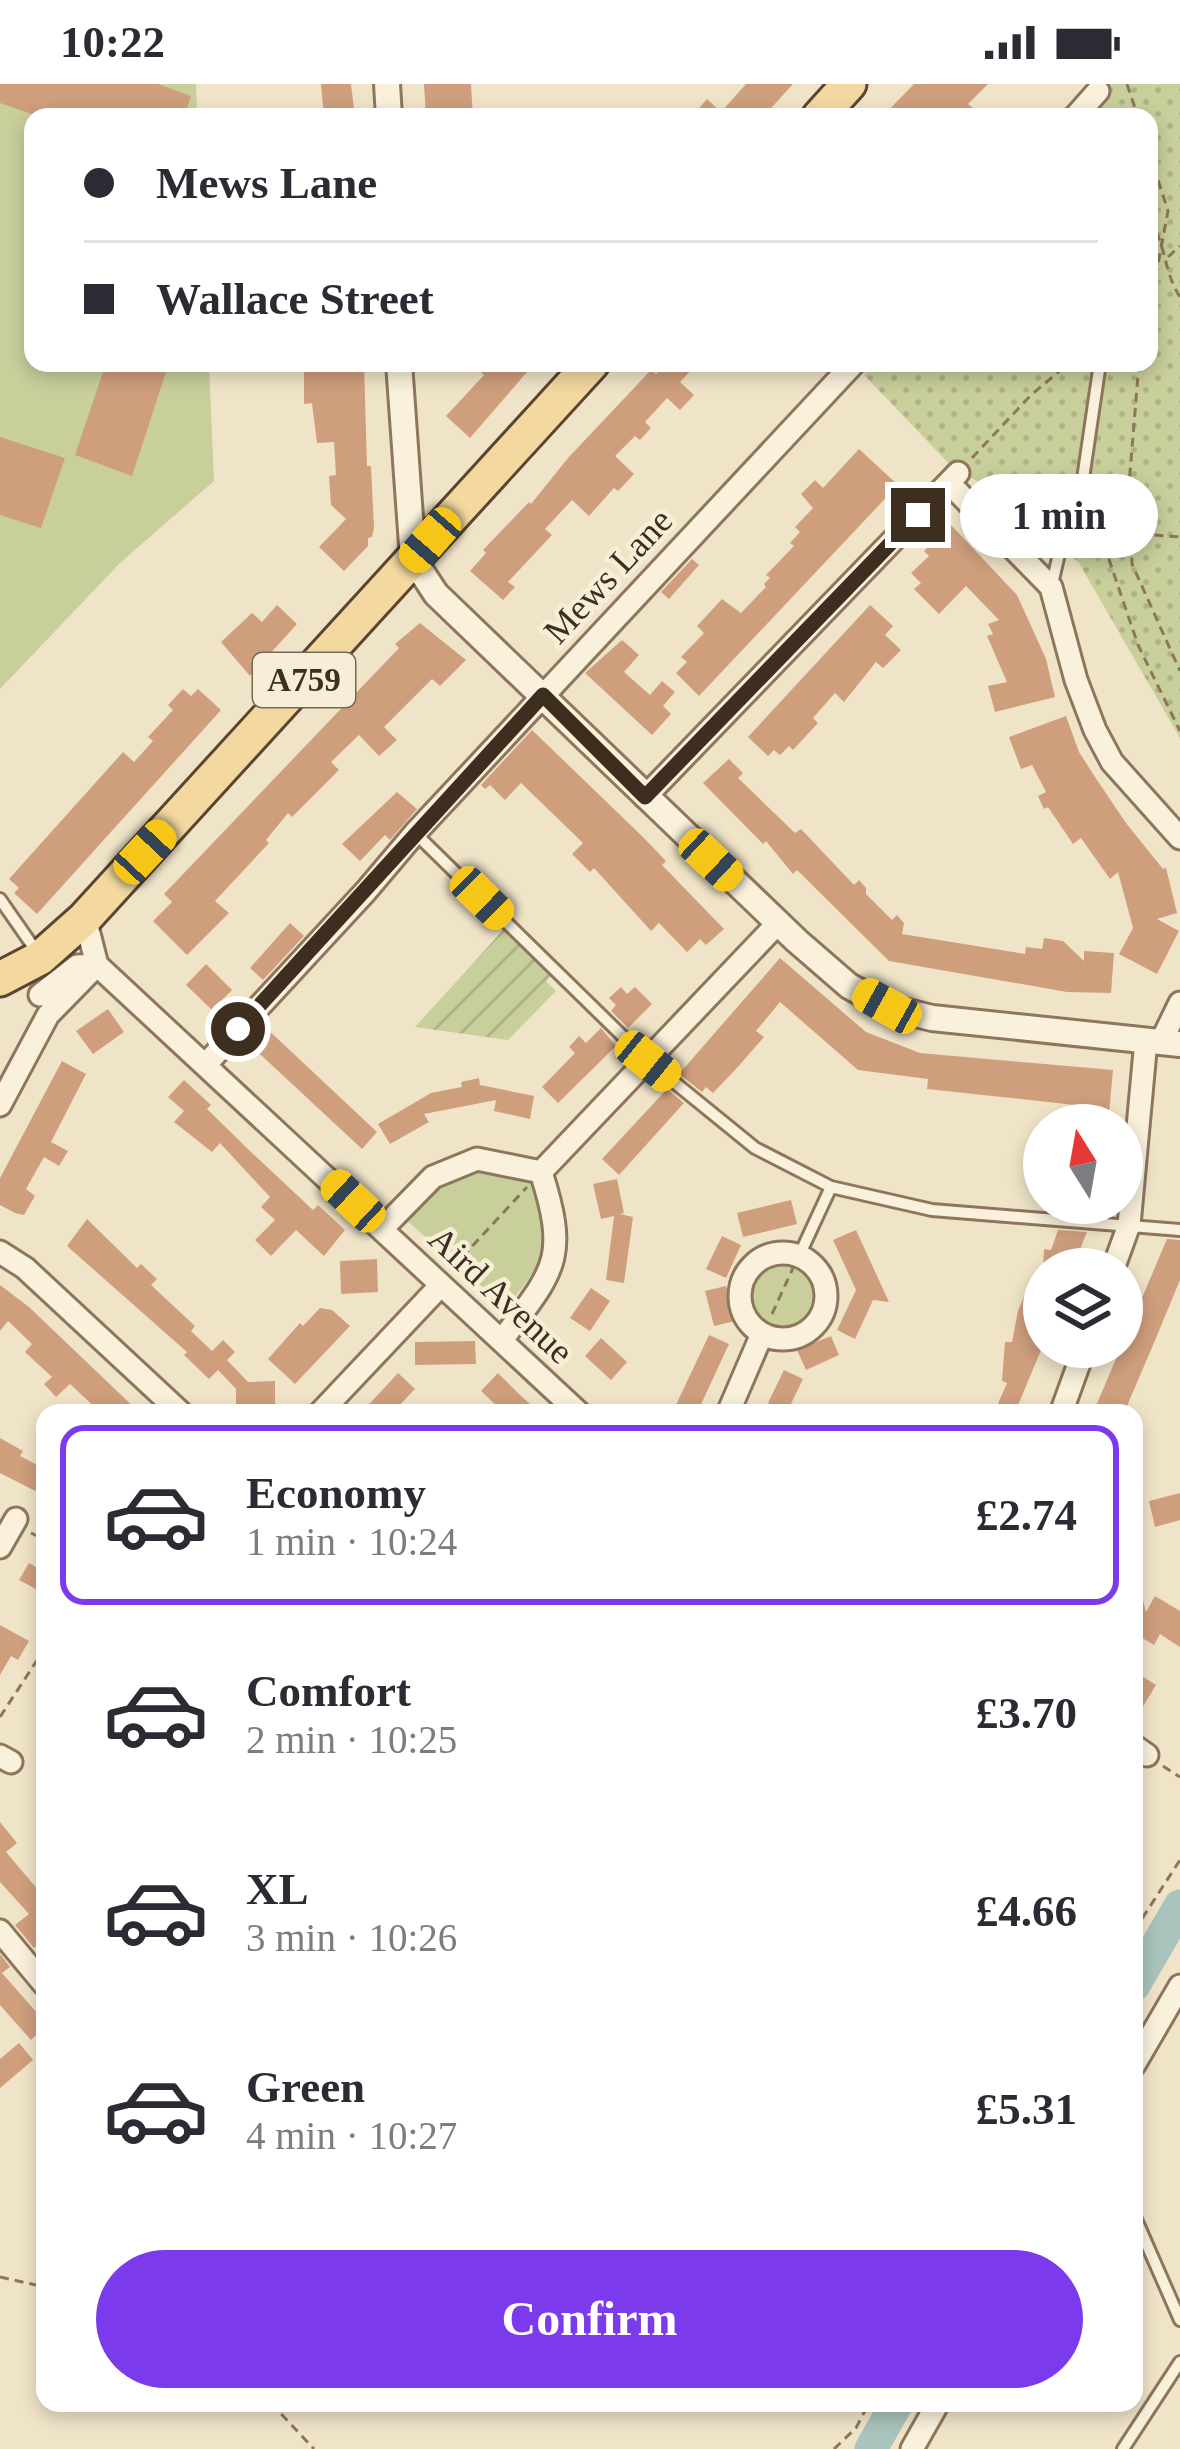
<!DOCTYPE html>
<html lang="en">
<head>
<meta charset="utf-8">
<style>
	:root { --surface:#fff; --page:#f7f7f7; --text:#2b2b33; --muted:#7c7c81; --line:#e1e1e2; --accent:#7c3aed }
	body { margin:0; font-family:Georgia,serif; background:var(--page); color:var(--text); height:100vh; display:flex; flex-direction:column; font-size:45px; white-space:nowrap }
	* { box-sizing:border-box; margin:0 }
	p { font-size:39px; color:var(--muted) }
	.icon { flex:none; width:66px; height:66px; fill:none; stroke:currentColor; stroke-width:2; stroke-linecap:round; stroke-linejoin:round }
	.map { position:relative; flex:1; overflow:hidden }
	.drawer { position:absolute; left:36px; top:1320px; width:1107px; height:1008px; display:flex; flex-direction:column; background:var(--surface); border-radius:24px; box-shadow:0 6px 18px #0003 }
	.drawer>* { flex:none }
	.banner { position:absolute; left:24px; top:24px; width:1134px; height:264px; border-radius:24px; box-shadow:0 6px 18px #0003; display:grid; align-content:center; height:264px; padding:0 60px; background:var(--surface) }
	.needle { width:78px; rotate:349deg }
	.fabs { position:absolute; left:1023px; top:1020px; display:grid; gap:24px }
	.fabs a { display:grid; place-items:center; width:120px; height:120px; border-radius:50%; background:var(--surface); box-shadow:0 6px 18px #0003; font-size:60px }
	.end { position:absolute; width:54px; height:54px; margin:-27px; border:15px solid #3d2e20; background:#fff; box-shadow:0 0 0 6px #fff }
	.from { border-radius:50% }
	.bubble { position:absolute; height:84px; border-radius:42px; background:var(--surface); box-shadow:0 6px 18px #0003; font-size:39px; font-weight:800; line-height:84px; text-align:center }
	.car { position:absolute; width:36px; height:72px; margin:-36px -18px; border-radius:15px; box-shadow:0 0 9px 3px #0007; background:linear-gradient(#f5c518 24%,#345 0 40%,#f5c518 0 76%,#345 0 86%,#f5c518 0) }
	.banner b { display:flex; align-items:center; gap:42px; height:114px; font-size:45px }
	.banner b+b { border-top:3px solid var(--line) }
	.banner i { width:30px; height:30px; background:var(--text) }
	ul { padding:21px 0 0; list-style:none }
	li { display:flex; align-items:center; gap:36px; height:180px; margin:0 24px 18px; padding:0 36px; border:6px solid transparent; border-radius:24px }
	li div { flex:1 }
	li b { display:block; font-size:45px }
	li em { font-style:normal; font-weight:800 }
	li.current { border-color:var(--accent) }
	li>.icon { width:108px; height:108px; stroke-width:1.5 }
	.button { display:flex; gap:24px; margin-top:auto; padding:24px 60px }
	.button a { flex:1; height:138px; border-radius:72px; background:var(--accent); color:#fff; font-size:48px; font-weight:800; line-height:138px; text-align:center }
	.status { display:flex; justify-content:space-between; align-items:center; height:84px; padding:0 60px; background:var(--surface); direction:ltr }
	.status svg { height:33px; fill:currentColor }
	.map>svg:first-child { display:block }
	.grass { fill:#c9cf9b }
	.park { fill:url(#park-dots) }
	.garden { fill:url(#garden-furrows) }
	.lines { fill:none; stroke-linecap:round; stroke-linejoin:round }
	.river { stroke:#a9c4bc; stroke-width:33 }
	.building { fill:#cf9f7d }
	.service-casing { stroke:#8d765c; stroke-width:16 }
	.minor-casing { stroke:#8d765c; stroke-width:27 }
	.tertiary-casing { stroke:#8d765c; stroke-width:30 }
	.primary-casing { stroke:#5b4430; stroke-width:39 }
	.path { stroke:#8d765c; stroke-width:3; stroke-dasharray:9 6; stroke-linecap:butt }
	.service { stroke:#faf1dc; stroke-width:10 }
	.minor { stroke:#faf1dc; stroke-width:21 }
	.tertiary { stroke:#faf1dc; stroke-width:24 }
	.primary { stroke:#f3d9a0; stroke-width:33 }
	.route { stroke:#3d2e20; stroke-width:15 }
	.labels { text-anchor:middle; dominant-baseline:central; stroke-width:9; stroke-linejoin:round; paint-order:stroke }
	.shield { fill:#f7eed8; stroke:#756857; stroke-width:3 }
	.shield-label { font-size:33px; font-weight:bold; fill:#3d2e20 }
	.street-label { font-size:36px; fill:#3d2e20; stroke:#f7eed8 }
</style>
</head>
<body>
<div class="status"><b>10:22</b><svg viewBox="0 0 49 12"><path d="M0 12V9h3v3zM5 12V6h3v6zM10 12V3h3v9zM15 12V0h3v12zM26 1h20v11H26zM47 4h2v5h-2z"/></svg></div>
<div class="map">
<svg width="1180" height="2365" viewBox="0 0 1180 2365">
	<defs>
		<pattern id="park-dots" width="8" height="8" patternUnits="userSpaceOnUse" patternTransform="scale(3)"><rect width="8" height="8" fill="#c9cf9b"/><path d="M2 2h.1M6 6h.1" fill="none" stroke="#aeb285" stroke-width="1.8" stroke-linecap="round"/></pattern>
		<pattern id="garden-furrows" width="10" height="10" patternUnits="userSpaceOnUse" patternTransform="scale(3)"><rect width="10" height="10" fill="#c9cf9b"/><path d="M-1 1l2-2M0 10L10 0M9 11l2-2" fill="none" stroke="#aeb285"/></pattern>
	</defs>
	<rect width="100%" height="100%" fill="#f0e4c8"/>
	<path class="grass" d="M0 0H196L197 33H33V279H209L214 397 120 479 0 605Z
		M490 1084 531 1099C557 1163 547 1173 506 1224L404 1134 453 1089Z
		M748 1211a35 35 0 1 1 70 0a35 35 0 1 1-70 0Z"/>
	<path class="park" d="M1088 0H1180V654L1079 479 995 404 958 389 864 291 874 279H1149V33H1076L1096 9Z"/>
	<path class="garden" d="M505 844 554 888 546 897 556 907 508 956 415 943Z"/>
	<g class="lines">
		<path class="river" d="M1134 1901 1180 1822
			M871 2365 897 2319"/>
	</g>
	<path class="building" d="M0 0H158L191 12 184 33H40L0 19Z
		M321 0H351L355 33H324Z
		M424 0H471L473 33H426Z
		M746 0H793L763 33H691L707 15 721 28Z
		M914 0H988L968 20 974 25 967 33H882Z
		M106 279H169L132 392 75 371Z
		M304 279H364L367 382H371L374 444 372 453 368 454V462L344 487 319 463 346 435 331 421 329 392 336 391 334 358 317 359 312 319 304 320Z
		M471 279H517L527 288 470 354 446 332 484 291Z
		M667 279H698L680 298 694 311 680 326 667 314 645 338 651 344 640 356 635 352 615 372 634 390 618 407 614 404 589 432 572 416 545 445 552 451 508 498 515 503 503 516 470 487 486 469 483 466 529 418 531 420 568 374 651 286 656 290Z
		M0 353 65 374 41 444 0 431Z
		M859 365 898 401 699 612 676 589 687 578 681 573 704 549 697 542 722 515 741 529 766 503 764 500 770 494 766 491 794 462 790 459 800 448 795 443 813 424 801 410 815 396 823 404Z
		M950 440 1017 511 1046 575 1055 613 995 628 988 602 1007 598 987 552 993 550 988 540 999 536 966 502 939 530 914 505 921 499 911 489 929 472 924 467Z
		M692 475 699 481 669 515 661 508Z
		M277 521 297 540 250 592 221 558 252 529 262 538Z
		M870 521 893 542 885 551 901 566 883 584 876 578 844 618 835 609 813 634 818 639 793 666 789 662 780 671 774 666 768 672 748 653Z
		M420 539 466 576 440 602 432 595 384 643 397 656 379 672 359 651 331 678 339 686 292 733 288 729 266 756 269 759 215 817 229 829 187 871 153 837 172 818 164 810 399 564 395 560Z
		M622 556 639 571 624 588 650 611 662 597 675 608 663 622 671 630 652 651 585 589Z
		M183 605 191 612 198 605 221 626 37 830 14 809 19 804 9 795 123 668 134 678 153 657 148 653 173 626 168 621Z
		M1066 632 1079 668 1095 693 1126 739 1163 785 1166 784 1177 829 1157 835 1179 847 1157 890 1119 870 1133 844 1118 788 1110 795 1081 754 1073 760 1048 723 1044 725 1038 712 1046 708 1032 681 1021 685 1009 653Z
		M532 646 643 753 666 777 662 781 724 845 706 861 700 855 687 868 659 839 651 847 594 784 590 788 572 770 583 759 521 699 505 716 490 701 485 705 481 701Z
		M729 675 743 689 738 694 795 749 801 745 854 801 859 796 866 804V810L892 836 897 831 904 839 902 850 1025 870 1026 863 1042 865 1044 854 1063 857 1084 877V867L1114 869 1111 909 1067 908 889 877 797 786 793 790 766 757 763 760 703 699Z
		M397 708 417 725 390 756 385 751 360 777 342 760Z
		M290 839 304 852 263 896 250 884Z
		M780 874 866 948 920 969 1113 986 1108 1041H1073L1075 1021 927 1005 928 995 858 986 780 918 756 947 764 953 736 985 713 1009 706 1003 702 1008 679 990Z
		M206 880 232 906 212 926 186 901Z
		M621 903 627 910 635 903 652 920 628 944 611 927 616 921 609 914Z
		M108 925 124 948 93 970 76 947Z
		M263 941 377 1048 362 1065 247 958Z
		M601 944 616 962 558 1019 542 1003 575 969 569 963 579 952 586 959Z
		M62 977 86 990 51 1058 68 1067 59 1082 44 1073 26 1105 35 1112 24 1131 15 1129 0 1121V1094Z
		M479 994 480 1001 534 1012 530 1035 494 1027 496 1016 424 1030 429 1038 390 1060 378 1040 431 1009 462 1003 461 998Z
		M184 996 211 1021 207 1025 251 1068 313 1126 318 1121 345 1146 324 1172 296 1146 271 1172 255 1156 275 1136 261 1123 270 1113 220 1059 212 1068 174 1038 184 1027 168 1013Z
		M667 1005 684 1019 619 1091 602 1075Z
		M617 1095 624 1129 620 1130 633 1133 624 1199 606 1196 614 1132 601 1135 593 1100Z
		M791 1116 797 1140 743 1153 737 1129Z
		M87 1135 137 1184 141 1180 157 1195 151 1201 195 1242 191 1247 212 1267 223 1256 235 1268 227 1276 248 1298 275 1297V1320L236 1321V1305L218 1286 209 1295 184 1271 187 1268 67 1162Z
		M856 1146 889 1218 873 1216 855 1255 837 1246 856 1206 833 1156Z
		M1058 1146 1087 1148 1072 1185H1043L1044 1165 1051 1166Z
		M722 1152 741 1161 726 1194 706 1185Z
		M1167 1155 1180 1156V1196L1156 1254 1124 1329H1093Z
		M377 1175 378 1208 341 1210 340 1177Z
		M1031 1196 1044 1197V1259L1016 1326 994 1329 1007 1299 1002 1297 1005 1258H1012L1018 1227Z
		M0 1201 29 1223 140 1329H101L70 1300 56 1313 44 1300 52 1293 25 1268 32 1260 8 1237 0 1247Z
		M726 1202 735 1237 714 1242 705 1207Z
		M591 1204 610 1217 590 1247 570 1234Z
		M320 1224 332 1226 350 1242 295 1300 268 1275 300 1239 303 1242Z
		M709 1251 729 1260 697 1329H683L674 1325Z
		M831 1252 839 1271 806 1286 797 1266Z
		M601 1254 627 1278 611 1296 585 1272Z
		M475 1257 476 1280 415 1281V1258Z
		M784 1286 803 1295 787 1328 768 1319Z
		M398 1289 415 1305 392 1329H361Z
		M498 1289 518 1309 540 1329H504L481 1307Z
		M0 1354 23 1367 20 1372 45 1385V1412L0 1389Z
		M1180 1409V1436L1155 1443 1149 1417Z
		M29 1479 45 1488V1510L19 1496Z
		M1139 1501 1146 1528 1155 1512 1180 1527V1563L1160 1550 1154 1561 1134 1549V1502Z
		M0 1541 29 1557 18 1576 11 1572 0 1591Z
		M1134 1587 1156 1601 1134 1637Z
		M0 1738 17 1759 6 1768 45 1814V1856L34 1864 15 1841 29 1830 0 1798Z
		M0 1870 10 1883 2 1889 45 1938V1943L31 1956 0 1921Z
		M19 1959 33 1976 0 2004V1975Z"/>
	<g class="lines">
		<g class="service-casing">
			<path id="service" d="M1052 500 1065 444 1079 422 1100 279
				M415 749 648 977 755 1064 831 1103 932 1126 1180 1146
				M0 815 39 871
				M799 1172 831 1103
				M1134 2131 1180 2236
				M1123 2365 1180 2278"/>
		</g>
		<g class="minor-casing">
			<path id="minor" d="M1075 33 1098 7
				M949 399 1051 503 1076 596 1095 646 1112 678 1180 754
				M645 713 958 389
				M85 834 97 881 579 1329
				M40 911 77 882 96 881
				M1161 958 1180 919
				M207 979 366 807 415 749 854 279
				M0 1021 48 931 97 881
				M541 1088 778 839
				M382 1145 433 1093 477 1075 541 1088C569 1176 554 1186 502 1256
				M0 1168 25 1184 181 1329
				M740 1212a43 43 0 1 1 86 0a43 43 0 1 1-86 0Z
				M1113 1185 1129 1141 1146 956
				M320 1329 441 1201
				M728 1329 762 1250
				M1061 1329 1085 1263
				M0 1463 16 1435
				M1134 1662 1147 1671
				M0 1672 11 1678
				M0 1847 44 1900
				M1134 1981 1180 1902
				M912 2365 938 2319"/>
		</g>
		<g class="tertiary-casing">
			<path id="tertiary" d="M387 0 389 33
				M399 279 413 475 436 510 797 857 849 902 887 923 932 934 1180 960"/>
		</g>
		<g class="primary-casing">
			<path id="primary" d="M819 33 849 0
				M0 895 40 874 85 834 592 279"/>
		</g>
		<path class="path" d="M1127 0 1138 33
			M1149 68 1168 127 1149 227
			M1149 135C1167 161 1163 187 1180 213
			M1168 173 1180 162
			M1139 279 1129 401 1132 480 1180 587
			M972 374 1030 312 1069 279
			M1094 424 1097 440 1131 449 1180 453
			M1089 438 1097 440 1138 561 1180 647
			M452 1184 527 1103
			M772 1230 793 1184
			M31 1449 45 1456
			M0 1633 45 1564
			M1163 1682 1180 1693
			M1134 1847 1180 1776
			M0 2193 45 2203
			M271 2319 314 2365
			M834 2365 856 2344 869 2319"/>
		<use href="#service" class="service"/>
		<use href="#minor" class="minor"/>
		<use href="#tertiary" class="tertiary"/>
		<use href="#primary" class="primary"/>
	</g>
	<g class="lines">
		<path class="route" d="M238 945 543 611 645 713 918 431"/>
	</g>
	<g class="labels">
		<rect class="shield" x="253" y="569" width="102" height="54" rx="9"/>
		<g class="shield-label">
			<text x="304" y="596">A759</text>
		</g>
		<g class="street-label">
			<text transform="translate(608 492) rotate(-47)">Mews Lane</text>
			<text transform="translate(501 1211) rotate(43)">Aird Avenue</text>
		</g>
	</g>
</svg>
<div class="fabs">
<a><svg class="needle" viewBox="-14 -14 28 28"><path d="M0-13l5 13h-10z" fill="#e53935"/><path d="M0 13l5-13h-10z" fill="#7c7c81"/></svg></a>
<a><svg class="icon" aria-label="layers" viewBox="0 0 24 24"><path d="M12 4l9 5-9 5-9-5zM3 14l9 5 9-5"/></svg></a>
</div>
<i class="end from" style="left:238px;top:945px"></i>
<i class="end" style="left:918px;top:431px"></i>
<div class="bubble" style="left:960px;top:390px;width:198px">1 min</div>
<i class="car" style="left:430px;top:456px;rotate:221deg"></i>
<i class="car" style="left:145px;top:768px;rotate:43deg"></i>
<i class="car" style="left:711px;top:776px;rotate:133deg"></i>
<i class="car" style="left:482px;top:814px;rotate:134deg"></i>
<i class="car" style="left:887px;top:922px;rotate:299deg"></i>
<i class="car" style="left:648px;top:977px;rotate:129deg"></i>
<i class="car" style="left:353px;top:1117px;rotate:313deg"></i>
<div class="banner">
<b><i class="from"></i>Mews Lane</b>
<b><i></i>Wallace Street</b>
</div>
<section class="drawer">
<ul>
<li class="current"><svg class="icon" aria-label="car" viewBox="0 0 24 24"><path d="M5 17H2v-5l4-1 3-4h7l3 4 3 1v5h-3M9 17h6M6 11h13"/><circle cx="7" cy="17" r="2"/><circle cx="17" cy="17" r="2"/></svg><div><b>Economy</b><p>1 min · 10:24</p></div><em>£2.74</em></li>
<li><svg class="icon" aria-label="car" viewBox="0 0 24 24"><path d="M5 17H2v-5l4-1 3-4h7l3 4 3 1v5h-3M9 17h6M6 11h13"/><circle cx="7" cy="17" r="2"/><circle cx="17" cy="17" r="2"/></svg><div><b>Comfort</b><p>2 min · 10:25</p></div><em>£3.70</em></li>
<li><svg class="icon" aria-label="car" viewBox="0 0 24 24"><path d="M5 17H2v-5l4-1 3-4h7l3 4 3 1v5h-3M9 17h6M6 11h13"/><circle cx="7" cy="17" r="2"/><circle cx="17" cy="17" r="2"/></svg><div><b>XL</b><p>3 min · 10:26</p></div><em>£4.66</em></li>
<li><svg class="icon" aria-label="car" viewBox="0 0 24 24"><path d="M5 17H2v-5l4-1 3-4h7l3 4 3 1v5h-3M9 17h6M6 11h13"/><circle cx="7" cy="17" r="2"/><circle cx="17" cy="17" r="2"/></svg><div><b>Green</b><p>4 min · 10:27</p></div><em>£5.31</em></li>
</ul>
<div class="button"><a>Confirm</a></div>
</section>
</div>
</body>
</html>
